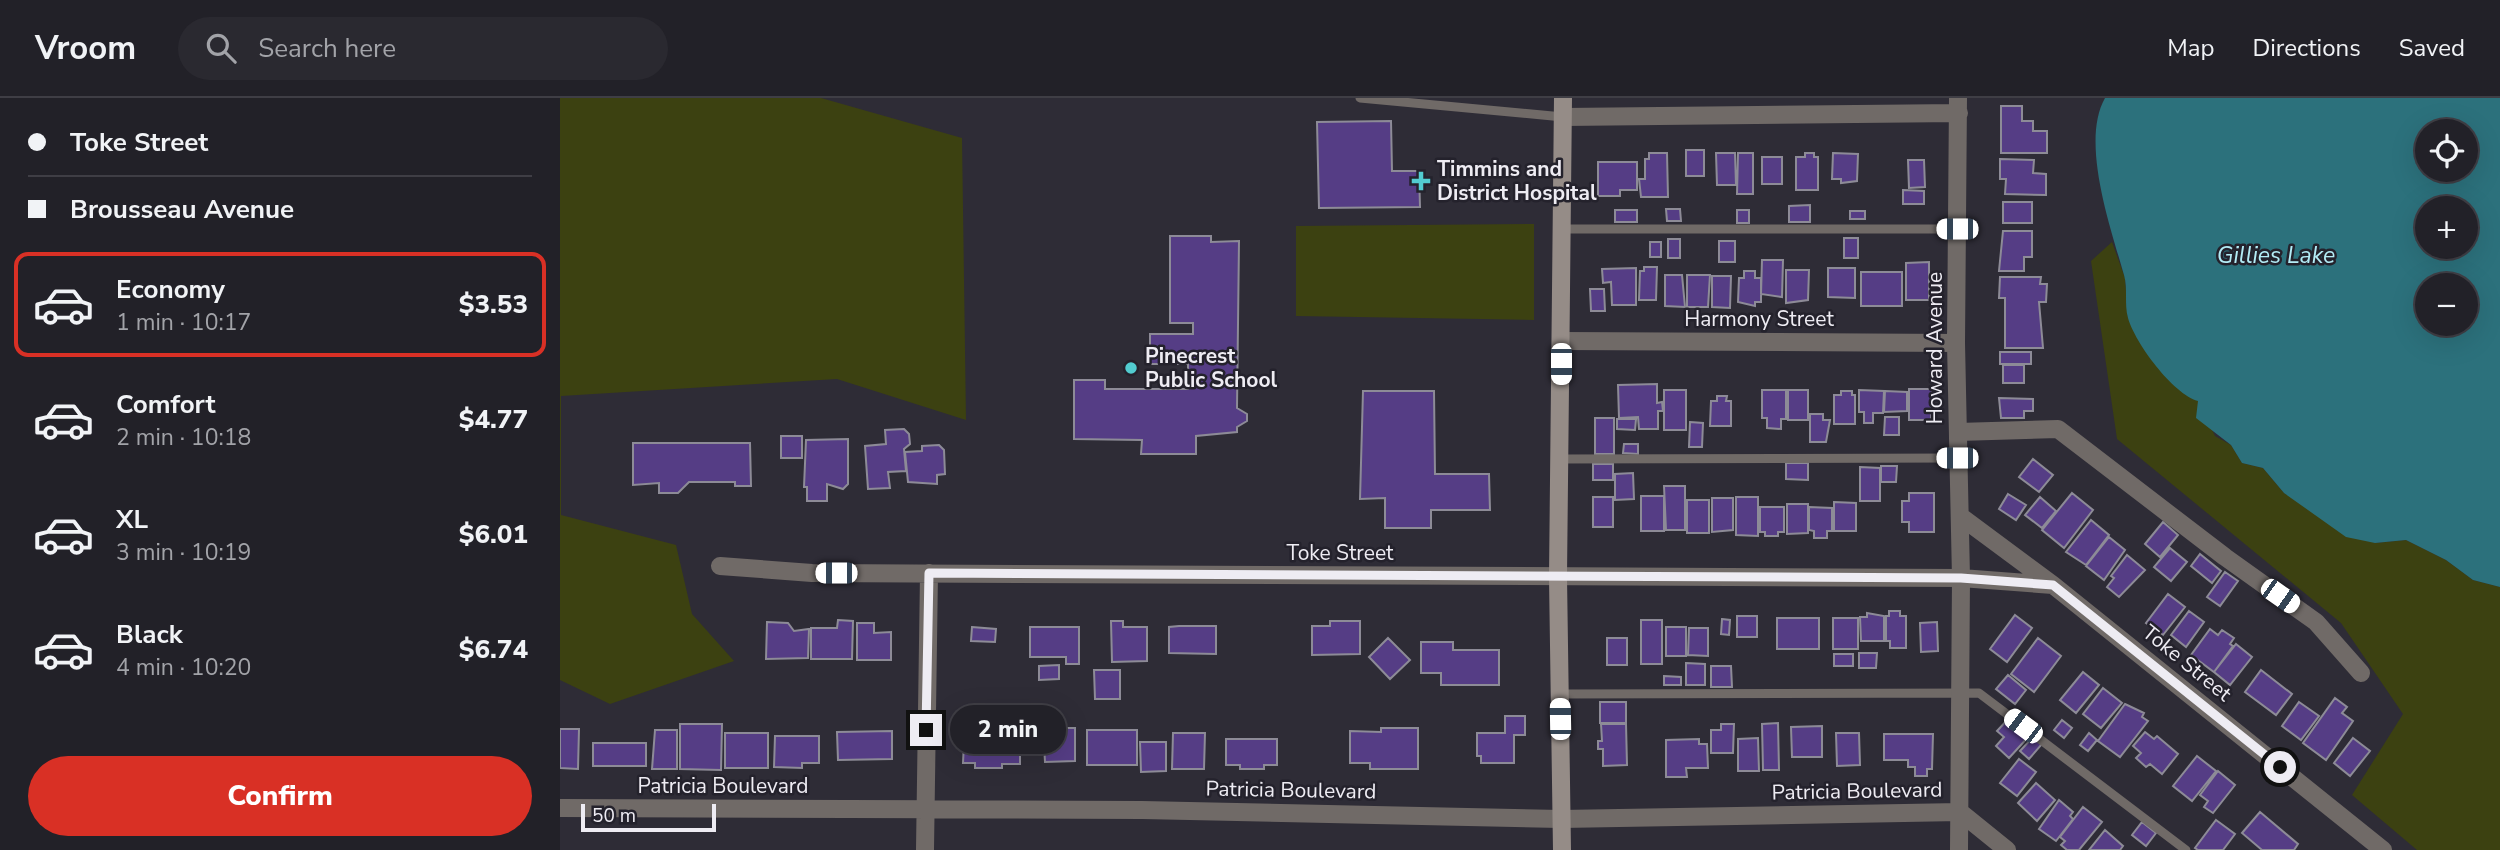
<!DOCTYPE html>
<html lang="en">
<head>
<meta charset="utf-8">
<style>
	:root { --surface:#222128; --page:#2a2930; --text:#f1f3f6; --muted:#a2a3a8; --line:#3f3e45; --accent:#d93025 }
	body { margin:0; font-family:"Nunito Sans",sans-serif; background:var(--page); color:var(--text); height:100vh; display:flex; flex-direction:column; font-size:26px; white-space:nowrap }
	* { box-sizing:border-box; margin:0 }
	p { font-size:23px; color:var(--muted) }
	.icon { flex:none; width:38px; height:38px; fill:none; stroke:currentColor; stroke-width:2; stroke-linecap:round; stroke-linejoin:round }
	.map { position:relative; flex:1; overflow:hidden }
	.side { display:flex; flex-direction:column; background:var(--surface); width:560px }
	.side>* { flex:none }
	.guide { display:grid; align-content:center; height:154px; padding:0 28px; background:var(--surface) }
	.buttons { position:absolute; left:1855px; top:21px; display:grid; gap:14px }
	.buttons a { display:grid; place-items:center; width:63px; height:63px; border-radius:50%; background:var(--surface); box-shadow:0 7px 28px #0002,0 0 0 2px var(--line); font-size:35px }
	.scale { position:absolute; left:21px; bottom:18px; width:135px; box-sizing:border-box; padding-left:7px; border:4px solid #eeecf3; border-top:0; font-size:19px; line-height:24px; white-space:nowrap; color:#eeecf3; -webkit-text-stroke:5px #24222c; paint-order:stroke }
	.end { position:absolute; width:32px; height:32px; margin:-16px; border:9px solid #eeecf3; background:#111; box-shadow:0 0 0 4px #111 }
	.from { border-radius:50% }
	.bubble { position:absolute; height:49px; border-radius:24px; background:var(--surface); box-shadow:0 7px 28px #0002,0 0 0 2px var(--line); font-size:23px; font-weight:800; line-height:49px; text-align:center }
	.car { position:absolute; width:21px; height:42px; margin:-21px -10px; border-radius:9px; box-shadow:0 0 5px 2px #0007; background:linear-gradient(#fff 24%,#345 0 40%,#fff 0 76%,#345 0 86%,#fff 0) }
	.guide b { display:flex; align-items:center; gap:24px; height:66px; font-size:26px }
	.guide b+b { border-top:2px solid var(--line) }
	.guide i { width:18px; height:18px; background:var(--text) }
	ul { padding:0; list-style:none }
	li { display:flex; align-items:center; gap:21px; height:105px; margin:0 14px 10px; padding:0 14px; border:4px solid transparent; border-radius:14px }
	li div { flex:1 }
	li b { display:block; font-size:26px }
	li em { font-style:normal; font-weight:800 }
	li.active { border-color:var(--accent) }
	li>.icon { width:63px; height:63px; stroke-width:1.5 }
	.action { display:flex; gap:14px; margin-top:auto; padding:14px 28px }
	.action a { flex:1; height:80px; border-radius:42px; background:var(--accent); color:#fff; font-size:28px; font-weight:800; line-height:80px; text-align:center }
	header { display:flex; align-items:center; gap:42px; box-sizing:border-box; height:98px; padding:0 35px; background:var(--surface); border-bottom:2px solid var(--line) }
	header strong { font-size:33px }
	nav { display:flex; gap:38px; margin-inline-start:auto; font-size:24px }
	.search { width:490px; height:63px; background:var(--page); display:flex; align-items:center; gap:18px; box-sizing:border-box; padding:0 24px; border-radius:38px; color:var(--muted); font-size:26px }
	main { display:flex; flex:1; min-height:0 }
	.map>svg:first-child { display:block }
	.green { fill:#3c4111 }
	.water { fill:#2c717c; fill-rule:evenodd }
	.building { fill:#553d85; stroke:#8d8b97; stroke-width:2 }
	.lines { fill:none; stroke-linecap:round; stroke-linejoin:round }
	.service { stroke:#706a67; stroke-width:9 }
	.minor { stroke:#706a67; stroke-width:18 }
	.secondary { stroke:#958c87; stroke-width:18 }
	.route { stroke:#eeecf3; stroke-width:9 }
	.poi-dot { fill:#52ccd0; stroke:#24222c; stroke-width:2.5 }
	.labels { text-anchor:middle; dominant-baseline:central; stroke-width:5; stroke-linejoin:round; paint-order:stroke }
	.poi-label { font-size:21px; font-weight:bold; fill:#eeecf3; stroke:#24222c; text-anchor:start }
	.street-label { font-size:21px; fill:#eeecf3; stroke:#24222c }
	.water-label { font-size:23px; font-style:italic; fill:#b3ecf6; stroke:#24222c }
</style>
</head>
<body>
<header>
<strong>Vroom</strong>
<div class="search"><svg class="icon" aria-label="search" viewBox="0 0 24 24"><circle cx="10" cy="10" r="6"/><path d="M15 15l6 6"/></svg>Search here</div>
<nav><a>Map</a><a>Directions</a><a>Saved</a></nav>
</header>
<main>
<section class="side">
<div class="guide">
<b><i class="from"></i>Toke Street</b>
<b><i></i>Brousseau Avenue</b>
</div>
<ul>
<li class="active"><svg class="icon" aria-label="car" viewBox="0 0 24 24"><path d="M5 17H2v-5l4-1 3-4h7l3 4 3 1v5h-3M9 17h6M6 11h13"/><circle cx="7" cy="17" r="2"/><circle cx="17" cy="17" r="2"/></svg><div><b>Economy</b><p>1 min · 10:17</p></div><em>$3.53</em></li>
<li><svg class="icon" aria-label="car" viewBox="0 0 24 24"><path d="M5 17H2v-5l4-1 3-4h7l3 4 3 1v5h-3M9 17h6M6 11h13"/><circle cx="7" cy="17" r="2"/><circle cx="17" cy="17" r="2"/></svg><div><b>Comfort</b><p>2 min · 10:18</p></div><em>$4.77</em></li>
<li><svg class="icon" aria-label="car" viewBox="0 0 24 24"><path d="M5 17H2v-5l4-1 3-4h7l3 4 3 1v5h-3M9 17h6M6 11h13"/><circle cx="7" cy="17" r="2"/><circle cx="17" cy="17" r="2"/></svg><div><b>XL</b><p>3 min · 10:19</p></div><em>$6.01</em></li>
<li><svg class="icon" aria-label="car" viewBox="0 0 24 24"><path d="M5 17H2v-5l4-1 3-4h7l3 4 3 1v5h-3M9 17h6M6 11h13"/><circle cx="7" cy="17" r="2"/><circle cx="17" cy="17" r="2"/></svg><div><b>Black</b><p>4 min · 10:20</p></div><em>$6.74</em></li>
</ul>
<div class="action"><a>Confirm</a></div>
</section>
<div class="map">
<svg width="1940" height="752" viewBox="0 0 1940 752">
	<rect width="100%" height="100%" fill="#2e2c36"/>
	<path class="green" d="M0 0H261L402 40 406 322 277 281 1 298V417L116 447 132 516 174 563 50 606 0 582Z
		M974 126V222L736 218V128Z
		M1552 144 1565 180 1568 220 1638 303 1655 338 1671 347 1682 365 1703 370 1724 395 1815 445 1846 442 1886 462 1913 482 1940 489V752H1857L1792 697 1843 616 1781 525 1557 341 1531 163Z"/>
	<path class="water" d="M1545 0H1940V489L1913 482 1886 462 1846 442 1815 445 1786 439 1724 395 1703 370 1682 365 1671 347 1636 320 1638 303C1613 296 1575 245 1568 220 1564 206 1568 191 1564 177 1551 131 1520 44 1545 0ZM1906 33V72H1867V33ZM1906 110V149H1867V110ZM1906 187V226H1867V187Z"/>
	<path class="building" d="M1441 8H1462V23H1473V33H1487V55H1441Z
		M831 23 832 73H859L860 109 759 110 757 24Z
		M1126 52H1144V78H1126Z
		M1089 55H1107L1108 99H1081L1079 81H1085V61H1089Z
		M1156 55H1175L1176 87H1157Z
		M1178 55H1193V96H1177Z
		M1245 55H1254V59H1258V92H1236V59H1245Z
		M1273 55 1298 56 1297 83 1281 85V81H1272Z
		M1202 59H1222V86H1202Z
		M1440 61 1474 62 1473 75 1486 76V97L1445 96 1446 81H1440Z
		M1348 62H1364L1365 89 1349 90Z
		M1038 64H1077V92H1060V98H1038Z
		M1343 92 1364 93V106H1343Z
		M1443 104H1472V125H1443Z
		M1250 107V124H1229V108Z
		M1106 111H1120L1121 123H1107Z
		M1055 112H1077V124H1055Z
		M1177 112H1189V125H1177Z
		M1290 113H1305V121H1290Z
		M1443 133H1472V159H1464V173H1439Z
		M610 138H651V144L679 143 677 310 687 316V323L677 329V334L636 338V356H581L582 342 514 341V282H545V291H628V266H590V236H633V225H610Z
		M1284 140H1298V160H1284Z
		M1108 141H1120V160H1108Z
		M1159 143H1175V164H1159Z
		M1090 144H1101V159H1090Z
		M1202 162H1223L1222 199 1201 196Z
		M1369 164V202H1346V165Z
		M1084 169H1097L1096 202H1079L1080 173H1084Z
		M1076 170V207H1052L1051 184 1043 185 1042 171Z
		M1268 170H1295V200L1268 199Z
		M1226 172H1249L1248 202 1226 205Z
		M1184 173H1195V180H1201V204H1195V208L1178 204 1179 180H1184Z
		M1301 174H1342V208H1301Z
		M1105 177H1122L1125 209 1105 208Z
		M1127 177H1150L1148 209H1127Z
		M1152 178H1171L1170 210 1152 209Z
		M1440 179H1481L1480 186H1487L1486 204H1479L1483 250H1445V200H1439Z
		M1030 191H1044L1045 213H1031Z
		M1440 254H1471V266H1440Z
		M1443 267H1464V285H1443Z
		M1097 286V305L1102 304 1103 313H1098V331H1079L1078 319 1059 320 1058 287Z
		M1349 291H1372L1371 322H1349Z
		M1104 292H1126V332H1104Z
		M1202 292H1226V321H1221V331L1207 330V320H1202Z
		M1228 292H1248V322H1228Z
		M1299 292 1324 293 1323 315H1313V325H1304V314H1299Z
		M803 293H874L875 376H929L930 412H871V430H825V400L800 401Z
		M1281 293H1292V297H1295V326H1274V297H1281Z
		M1325 293 1347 294V313L1324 314Z
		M1157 298H1167L1166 303H1171V328H1150L1151 303H1157Z
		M1439 300 1473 301V313H1464V320H1441Z
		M1250 316H1263V322H1270L1266 344H1250Z
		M1325 319H1339V337H1324Z
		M1035 320H1054V356H1035Z
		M1057 321H1076L1075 332 1057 331Z
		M1130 324 1143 325 1142 349H1129Z
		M344 331 349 336 350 346 344 351 346 373 328 374 330 390 308 391 305 348 326 346 325 332Z
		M221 338H242V360H221Z
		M288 341V386L283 391 267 386V403H247V389H244L246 342Z
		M73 345H190L191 388H175V384H129L118 395H99V385L73 387Z
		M1064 346H1078V356L1063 355Z
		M379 347 384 352 385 376 377 377V386L348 384 345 354 362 353V348Z
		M1473 361 1493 377 1479 394 1459 379Z
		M1226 365H1248V382L1226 381Z
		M1033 366H1053V382H1033Z
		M1321 368H1337L1336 384H1321Z
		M1300 369 1320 370V403H1300Z
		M1073 375 1074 401 1055 402V376Z
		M1104 388H1125V432H1106Z
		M1349 395H1374V434H1349V424H1342V403H1349Z
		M1512 395 1533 412 1504 450 1482 432Z
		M1448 396 1466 407 1456 422 1439 411Z
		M1081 398H1104V433H1081Z
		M1033 399H1053V429H1033Z
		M1176 399H1198V438L1176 437Z
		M1480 399 1496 413 1482 430 1465 417Z
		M1152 400H1173V432L1152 434Z
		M1127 402H1149V435H1127Z
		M1274 404 1296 405V433H1274Z
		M1227 406H1248V435L1227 436Z
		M1200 409H1224V434H1218V438H1205V434H1200Z
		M1249 409 1272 410V433H1267V440H1254V433L1249 432Z
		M1531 422 1549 437 1526 467 1506 454Z
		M1603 424 1618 437 1600 459 1585 446Z
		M1549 439 1565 452 1544 482 1526 468Z
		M1610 450 1627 464 1611 483 1594 469Z
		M1640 456 1661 473 1652 485 1631 468Z
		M1567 457 1585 472 1559 499 1547 489 1554 480 1551 478Z
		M1665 474 1678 483 1660 508 1647 499Z
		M1608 496 1625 509 1603 537 1586 525Z
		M1329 513H1340V518H1346V550H1330V543H1326V518H1329Z
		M1629 513 1644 524 1626 549 1611 537Z
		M1307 515 1324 518V543H1301L1300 519H1307Z
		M1455 517 1472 530 1447 564 1430 551Z
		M1177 518H1197V539H1177Z
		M1217 520H1259V551H1217Z
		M1273 520H1298V551H1273Z
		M1162 521 1170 522 1169 537 1161 536Z
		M278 522 293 523 292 561H251V530H277Z
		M1081 522H1102V566H1081Z
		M551 523H563V529H587V563L552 564Z
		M770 523H800V556L752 557V528H770Z
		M207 524 228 525 234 533 249 531 248 560 206 561Z
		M1377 524 1378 553 1361 554 1360 525Z
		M297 525H314V535L331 534V562H297Z
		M619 528H656V556L609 555V529Z
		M412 529 436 531 435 544 411 543Z
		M470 529H519V566H506V559H470Z
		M1106 529H1126V558H1106Z
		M1129 530H1148V558L1128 557Z
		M1650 531 1658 537 1662 532 1674 540 1670 546 1673 548 1654 574 1631 557Z
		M828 540 850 562 830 581 809 559Z
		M1047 540H1067V567H1047Z
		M1478 540 1501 558 1474 594 1451 576Z
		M861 544H893V552H939V587H881V575H861Z
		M1676 546 1692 559 1670 587 1654 574Z
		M1299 555H1317L1316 570H1299Z
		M1274 556H1293V568H1274Z
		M1126 565 1145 566V587H1126Z
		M499 567V581L479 582V568Z
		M1151 568H1171L1172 589H1151Z
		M534 572H560V601H535Z
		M1701 572 1732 596 1716 617 1685 594Z
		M1523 574 1539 587 1516 615 1500 602Z
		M1448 577 1466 592 1455 606 1436 591Z
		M1104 578 1121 579V587H1104Z
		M1543 590 1562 605 1541 630 1523 616Z
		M1775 600 1787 609 1782 615 1793 623 1766 662 1743 645Z
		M1040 604H1066V625H1040Z
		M1739 604 1759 618 1741 642 1722 628Z
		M1565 606 1584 615 1582 619 1588 623 1560 659 1538 643Z
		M945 618H965V637H954V665H921V658H917V635H945Z
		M1450 619 1470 637 1449 660 1436 648 1444 639 1437 633Z
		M1502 622 1512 630 1504 640 1494 632Z
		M1218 625 1219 672H1203L1202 626Z
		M120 626H162L161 672 120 671Z
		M1041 626H1066L1067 667 1043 668V651H1038V643H1042Z
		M1161 626H1174L1173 655H1151V632H1161Z
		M1262 628V659H1232L1231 629Z
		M492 630H515V663L485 664 484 646H492Z
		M821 630H858V671H810V665H790V633L821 634Z
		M0 631H19L18 671 0 670Z
		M95 632H117V671H92Z
		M418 632H434V643H460V666H442V670H415V665H403L404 645H411V638H418Z
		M527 632H577V667H527Z
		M332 633V661L278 662 277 634Z
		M1585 634 1594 641 1597 638 1618 656 1602 676 1590 666 1586 669 1576 660 1581 655 1573 648Z
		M165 635H208V670H165Z
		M613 635H645L644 671H612Z
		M1276 635H1299L1300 667 1277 668Z
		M1529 635 1537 642 1528 653 1520 647Z
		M1324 636H1373L1372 671H1367V678H1355V669H1348V662H1324Z
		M215 638H259V665H242V670L214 669Z
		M1473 639 1482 646 1469 661 1460 653Z
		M1198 640 1199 673H1178V641Z
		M1793 640 1810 653 1790 678 1774 665Z
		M666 641H717V667H704V671H680V667H666Z
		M1139 641V646H1147L1148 670H1126L1127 679H1106V642Z
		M580 644H606V673L581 674Z
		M33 645H86V668H33Z
		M1637 658 1656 673 1632 703 1613 688Z
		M1459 661 1476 674 1457 698 1440 685Z
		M1658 673 1675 687 1653 715 1644 709 1648 703 1640 697Z
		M1476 685 1495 702 1477 723 1458 705Z
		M1499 702 1513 714 1510 718 1513 721 1496 743 1479 731Z
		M1523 709 1542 724 1519 752H1507L1501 747 1505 743 1500 739Z
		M1700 714 1738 746 1734 752H1702L1682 735Z
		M1656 722 1675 736 1663 752H1638L1635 750Z
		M1582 724 1596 735 1586 748 1572 737Z
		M1545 732 1563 748 1560 752H1529Z"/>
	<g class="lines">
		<path class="service" d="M800 0 1003 19
			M1002 131H1397
			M1000 361 1397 360
			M1000 596 1419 595 1626 752"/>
		<path class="minor" d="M1398 0 1396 245 1401 480 1399 752
			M1003 19 1399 15
			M1001 243 1396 245
			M1398 334 1498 331 1665 459 1756 524 1801 575
			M1400 418 1493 487 1823 752
			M160 468 252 475 1401 480 1493 487
			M0 710 582 712 1001 721 1400 714 1447 752
			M365 752 369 475"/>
		<path class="secondary" d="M1002 752 998 479 1003 0"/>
	</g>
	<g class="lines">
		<path class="route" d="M366 632 369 475 1401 480 1493 487 1720 669"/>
	</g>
	<g class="poi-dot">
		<path d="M857.5 72.5h7v7h7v7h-7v7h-7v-7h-7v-7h7z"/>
		<circle cx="571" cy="270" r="7"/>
	</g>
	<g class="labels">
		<g class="poi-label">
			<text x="877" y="71">Timmins and<tspan x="877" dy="24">District Hospital</tspan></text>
			<text x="585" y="258">Pinecrest<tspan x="585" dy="24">Public School</tspan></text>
		</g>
		<g class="street-label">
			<text x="1199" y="221">Harmony Street</text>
			<text transform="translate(1375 250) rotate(-90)">Howard Avenue</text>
			<text x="780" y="455">Toke Street</text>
			<text transform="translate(1627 565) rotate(39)">Toke Street</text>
			<text x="163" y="688">Patricia Boulevard</text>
			<text transform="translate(731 692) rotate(1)">Patricia Boulevard</text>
			<text transform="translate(1297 693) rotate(-1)">Patricia Boulevard</text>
		</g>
		<g class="water-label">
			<text x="1716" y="157">Gillies Lake</text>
		</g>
	</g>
</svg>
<div class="buttons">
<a><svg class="icon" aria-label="locate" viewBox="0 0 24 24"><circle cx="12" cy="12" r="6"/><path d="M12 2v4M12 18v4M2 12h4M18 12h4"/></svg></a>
<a>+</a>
<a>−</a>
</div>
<div class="scale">50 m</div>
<i class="end from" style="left:1720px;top:669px"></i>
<i class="end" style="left:366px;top:632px"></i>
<div class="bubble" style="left:390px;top:607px;width:116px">2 min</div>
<i class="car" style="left:1397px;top:131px;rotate:270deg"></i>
<i class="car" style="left:1001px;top:266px;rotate:180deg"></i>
<i class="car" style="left:1397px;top:360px;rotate:270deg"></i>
<i class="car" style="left:276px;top:475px;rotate:270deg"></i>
<i class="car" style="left:1720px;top:498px;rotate:125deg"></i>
<i class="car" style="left:1000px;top:621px;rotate:359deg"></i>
<i class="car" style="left:1463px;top:628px;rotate:307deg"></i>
</div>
</main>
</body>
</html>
